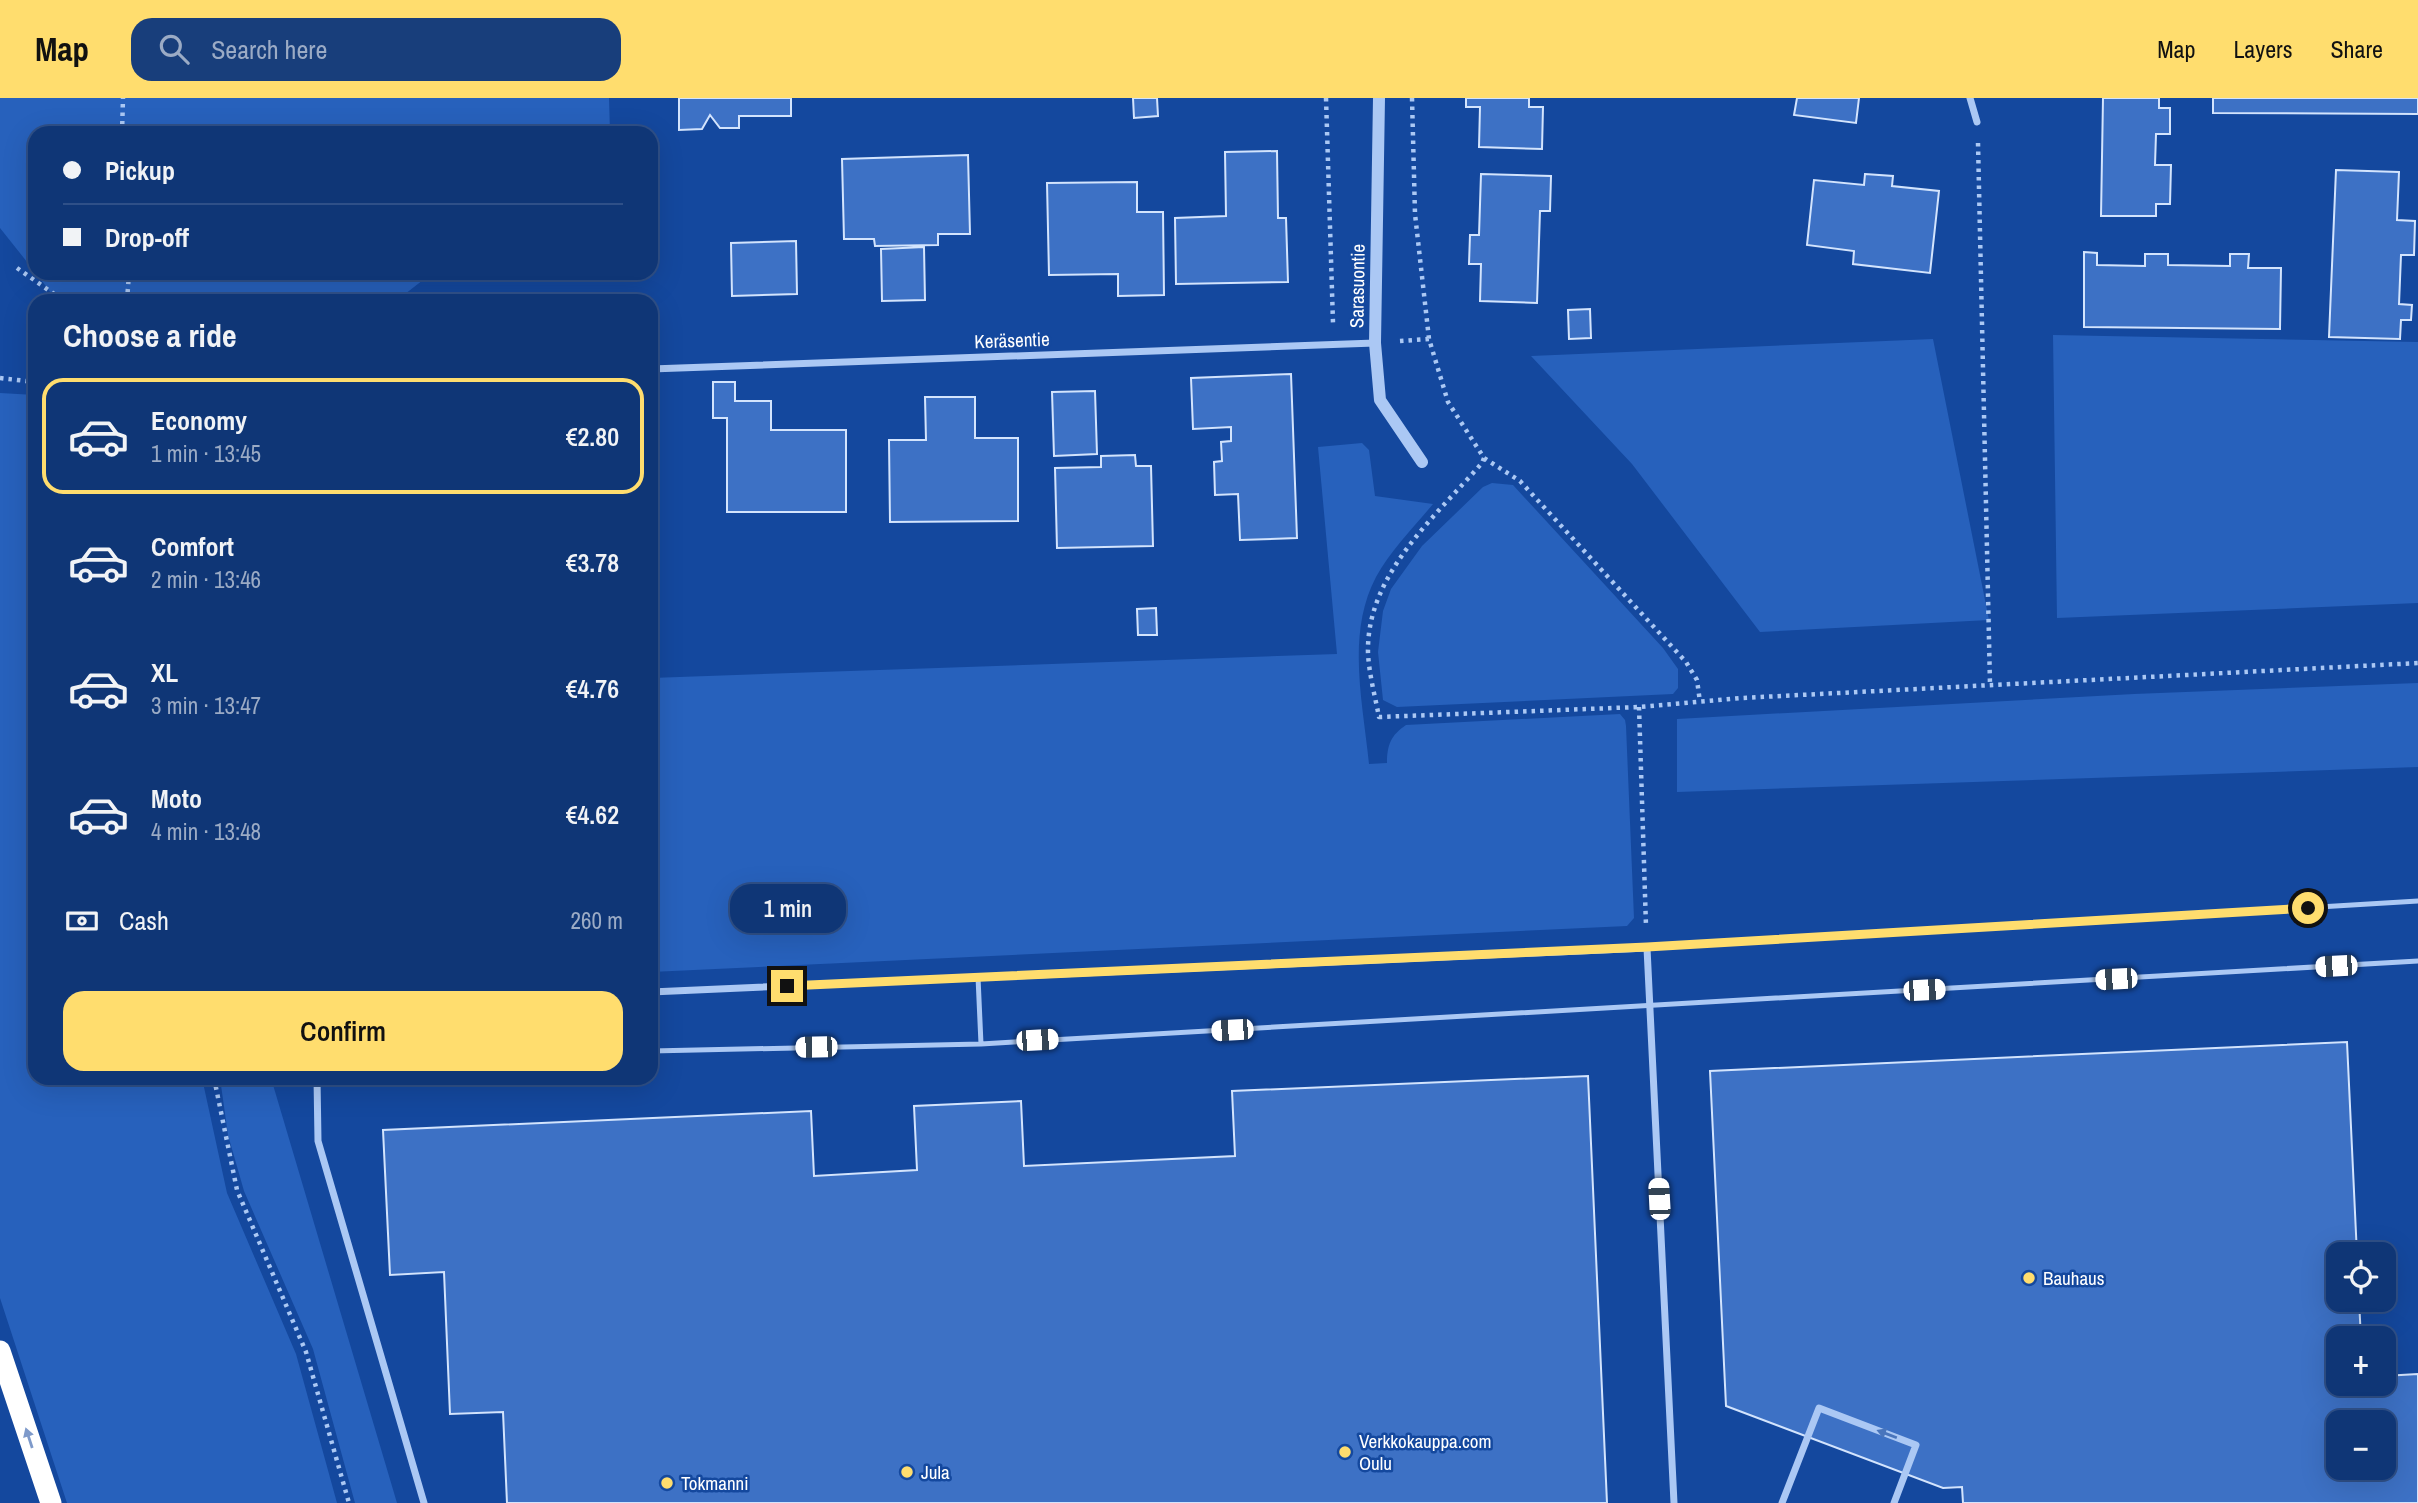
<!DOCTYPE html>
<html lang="en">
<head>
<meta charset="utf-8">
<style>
	:root { --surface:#0f3676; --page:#183e7b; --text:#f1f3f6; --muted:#9babc5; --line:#2f5088; --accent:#ffdd6e }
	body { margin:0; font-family:"Archivo Narrow",sans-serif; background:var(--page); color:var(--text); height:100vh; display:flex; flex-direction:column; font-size:26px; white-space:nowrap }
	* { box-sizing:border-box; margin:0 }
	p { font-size:23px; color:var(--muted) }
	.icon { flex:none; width:38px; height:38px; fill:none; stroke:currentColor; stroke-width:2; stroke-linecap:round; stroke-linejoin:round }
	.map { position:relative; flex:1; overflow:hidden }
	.drawer { position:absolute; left:28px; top:196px; width:630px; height:791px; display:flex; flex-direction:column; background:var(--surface); border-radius:21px; box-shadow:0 7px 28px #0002,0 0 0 2px var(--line) }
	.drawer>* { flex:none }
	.hud { position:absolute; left:28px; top:28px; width:630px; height:154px; border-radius:21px; box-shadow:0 7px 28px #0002,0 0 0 2px var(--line); display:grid; align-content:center; height:154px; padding:0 35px; background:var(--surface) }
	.fabs { position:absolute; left:2326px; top:1144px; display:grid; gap:14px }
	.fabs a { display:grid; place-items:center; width:70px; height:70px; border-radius:14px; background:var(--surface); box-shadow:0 7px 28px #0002,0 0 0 2px var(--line); font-size:35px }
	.end { position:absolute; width:32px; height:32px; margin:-16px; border:9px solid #ffdd6e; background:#111; box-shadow:0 0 0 4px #111 }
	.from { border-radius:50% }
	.bubble { position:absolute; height:49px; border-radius:21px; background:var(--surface); box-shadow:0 7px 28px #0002,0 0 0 2px var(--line); font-size:23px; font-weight:600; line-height:49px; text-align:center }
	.car { position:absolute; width:21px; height:42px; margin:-21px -10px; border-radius:9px; box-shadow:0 0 5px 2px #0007; background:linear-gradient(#fff 24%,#345 0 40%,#fff 0 76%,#345 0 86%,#fff 0) }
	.hud b { display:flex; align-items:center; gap:24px; height:66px; font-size:26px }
	.hud b+b { border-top:2px solid var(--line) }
	.hud i { width:18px; height:18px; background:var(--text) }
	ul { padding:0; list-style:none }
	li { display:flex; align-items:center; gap:21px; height:116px; margin:0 14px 10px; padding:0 21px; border:4px solid transparent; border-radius:21px }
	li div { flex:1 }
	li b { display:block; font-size:26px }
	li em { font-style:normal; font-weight:600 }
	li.active { border-color:var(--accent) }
	li>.icon { width:63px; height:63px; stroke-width:1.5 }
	h2 { padding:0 35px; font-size:32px; line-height:84px }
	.pay { display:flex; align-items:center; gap:18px; height:77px; padding:0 35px; font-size:26px }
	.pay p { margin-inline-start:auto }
	.cta { display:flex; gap:14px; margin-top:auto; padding:14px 35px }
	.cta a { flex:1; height:80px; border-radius:21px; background:var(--accent); color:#111; font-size:28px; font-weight:600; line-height:80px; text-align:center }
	header { display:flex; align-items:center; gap:42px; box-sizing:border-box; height:98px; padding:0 35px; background:var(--accent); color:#111 }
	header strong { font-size:33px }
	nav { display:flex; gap:38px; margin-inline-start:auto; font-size:24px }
	.search { width:490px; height:63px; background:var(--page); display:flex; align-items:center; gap:18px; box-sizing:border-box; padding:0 24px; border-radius:21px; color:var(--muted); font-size:26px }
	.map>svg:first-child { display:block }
	.green { fill:#2761bc }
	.building { fill:#3d71c5; stroke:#d3e4fd; stroke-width:2; fill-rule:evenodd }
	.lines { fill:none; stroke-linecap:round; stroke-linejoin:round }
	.path { stroke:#abc8f4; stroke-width:4.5; stroke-dasharray:3.5 5; stroke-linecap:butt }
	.service { stroke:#abc8f4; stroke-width:5 }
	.minor { stroke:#abc8f4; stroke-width:7 }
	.tertiary { stroke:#abc8f4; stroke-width:12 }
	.motorway { stroke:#fff; stroke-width:21 }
	.oneway { fill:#4975bc }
	.oneway2 { fill:#7e9aca }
	.route { stroke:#ffdd6e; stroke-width:9 }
	.poi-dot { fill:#ffdd6e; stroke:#14489e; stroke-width:2.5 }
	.labels { text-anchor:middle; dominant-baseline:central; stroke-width:5; stroke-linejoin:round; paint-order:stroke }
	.street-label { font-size:19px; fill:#fff; stroke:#14489e }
	.poi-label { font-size:19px; fill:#fff; stroke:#14489e; text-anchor:start }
</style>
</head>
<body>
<header>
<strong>Map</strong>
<div class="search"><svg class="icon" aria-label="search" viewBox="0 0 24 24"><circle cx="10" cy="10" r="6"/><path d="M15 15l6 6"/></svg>Search here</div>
<nav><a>Map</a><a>Layers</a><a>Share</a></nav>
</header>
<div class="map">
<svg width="2418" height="1405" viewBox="0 0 2418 1405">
	<rect width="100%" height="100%" fill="#14489e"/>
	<path class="green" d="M0 0H609L610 35H35V174L0 130Z
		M36 175H432L396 203H57Z
		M2053 237 2418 244V505L2057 520Z
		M1933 241 1989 522 1760 534 1632 366 1531 258Z
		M0 295 35 297V980H202L227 1095 296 1256 337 1405H67L0 1200Z
		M1362 345 1369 352 1375 398 1433 406C1414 429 1390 453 1376 479 1346 536 1363 605 1369 666L1387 665C1387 647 1391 637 1406 627L1620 616 1625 622 1626 628 1634 820 1627 828 651 874V580L1337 556 1318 349Z
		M1492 385 1513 387 1663 550 1678 571V590L1673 596 1397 609 1383 602 1378 554 1383 513 1391 491 1422 448 1483 389Z
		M2418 585V669L1677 694V621L2134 596Z
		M220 980H271L397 1405H355L313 1251 244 1093 228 1037Z"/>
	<path class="building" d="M679 0H791V18H739V30H720L710 17 702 31 679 32Z
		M1133 0H1157L1158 18 1134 20Z
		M1466 0H1529V9H1543L1542 51 1479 49 1480 9H1466Z
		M1797 0H1859L1856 25 1794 17Z
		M2103 0H2159V10H2170V36H2156L2155 67H2171L2170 106H2156V118H2101Z
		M2213 0H2418V16L2213 15Z
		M1277 53 1278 120H1286L1288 184 1176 186 1175 120 1226 118 1225 54Z
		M968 57 970 136H938V147L875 148 874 141H844L842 61Z
		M2336 72 2399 74 2397 122 2415 123 2414 157H2401L2399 206 2412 207 2411 222H2401L2400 241 2329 239Z
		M1481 76 1551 78 1550 113H1540L1537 205 1480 203 1481 166H1469L1470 137H1479Z
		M1865 76 1893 78 1892 88 1939 93 1930 175 1853 166 1854 153 1807 147 1814 82 1864 87Z
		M1137 84V114H1163L1164 197 1118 198V176L1049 177 1047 85Z
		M796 143 797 196 732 198 731 145Z
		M924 149 925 202 882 203 881 151Z
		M2084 154 2097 155V167L2145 168V156H2168V167L2230 168V156H2249L2248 170H2281L2280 231 2084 229Z
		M1590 211 1591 240 1569 241 1568 212Z
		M1291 276 1297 440 1240 442 1238 396 1215 397 1214 364 1222 363 1221 344 1231 343V329L1193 331 1191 280Z
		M713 284H735V303H771V332H846V414H727V320H713Z
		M1095 293 1097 356 1054 358 1052 294Z
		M925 299H975V340H1018V423L890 424 889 342H926Z
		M1135 357 1136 368H1151L1153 448 1057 450 1055 370 1101 369V358Z
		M1156 510 1157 537H1138L1137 511Z
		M2347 944 2357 1157H2338V1202H2359L2361 1241H2338V1286H2384V1278L2418 1276V1405H1963L1962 1389 1943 1390 1726 1308 1710 973ZM2338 1325H2384V1370H2338Z
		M1588 978 1607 1405H507L503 1314 450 1316 444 1174 390 1177 383 1032 811 1013 814 1078 917 1072 914 1008 1021 1003 1024 1068 1235 1058 1232 993Z"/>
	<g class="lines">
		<path class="path" d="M1326 0 1333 225
			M1412 0 1415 116 1429 241
			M122 35 123 0
			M1978 45 1990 587
			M17 170 64 203
			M127 203 129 175
			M1400 243 1429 241 1448 304 1484 360 1520 383 1686 564 1697 582 1700 604
			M0 280 35 284
			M1484 360 1482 365C1435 419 1366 477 1368 555 1369 576 1375 598 1379 619L1639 609 1742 600 2418 565
			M1639 609 1646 828
			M214 980 237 1092 306 1254 349 1405"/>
		<path class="service" d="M1647 850 2418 803
			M978 879 981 946
			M651 953 981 946 2418 863"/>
		<path class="minor" d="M1970 0 1977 24
			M651 271 1375 245
			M651 894 1647 850 1674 1405
			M317 980 318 1043 424 1405
			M1782 1405 1819 1310 1916 1347 1894 1405"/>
		<path class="tertiary" d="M1379 0 1375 245 1380 302 1422 364"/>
		<path class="motorway" d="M0 1253 51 1405"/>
	</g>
	<defs><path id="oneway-solid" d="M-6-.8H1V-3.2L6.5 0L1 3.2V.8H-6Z" transform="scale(1.75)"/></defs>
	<use class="oneway" href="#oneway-solid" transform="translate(1887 1336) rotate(-159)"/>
	<use class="oneway2" href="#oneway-solid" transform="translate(29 1340) rotate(-108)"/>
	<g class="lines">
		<path class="route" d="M787 888 1647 849 2308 810"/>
	</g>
	<g class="poi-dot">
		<circle cx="2029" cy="1180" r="7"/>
		<circle cx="1345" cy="1354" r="7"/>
		<circle cx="907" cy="1374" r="7"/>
		<circle cx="667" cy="1385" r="7"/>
	</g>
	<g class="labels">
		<g class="street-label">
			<text transform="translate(1357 188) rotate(-89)">Sarasuontie</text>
			<text transform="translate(1012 242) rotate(-2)">Keräsentie</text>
		</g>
		<g class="poi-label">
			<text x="2043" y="1180">Bauhaus</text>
			<text x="1359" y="1343">Verkkokauppa.com<tspan x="1359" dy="22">Oulu</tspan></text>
			<text x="921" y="1374">Jula</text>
			<text x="681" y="1385">Tokmanni</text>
		</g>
	</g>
</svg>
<div class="fabs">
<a><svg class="icon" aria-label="locate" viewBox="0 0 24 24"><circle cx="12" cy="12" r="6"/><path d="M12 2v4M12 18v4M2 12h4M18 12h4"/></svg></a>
<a>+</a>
<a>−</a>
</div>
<i class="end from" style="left:2308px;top:810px"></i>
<i class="end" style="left:787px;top:888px"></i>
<div class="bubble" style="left:730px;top:786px;width:116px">1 min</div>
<i class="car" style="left:2336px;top:868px;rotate:267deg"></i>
<i class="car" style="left:2116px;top:881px;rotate:267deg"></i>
<i class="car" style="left:1924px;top:892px;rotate:87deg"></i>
<i class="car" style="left:1232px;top:932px;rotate:267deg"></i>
<i class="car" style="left:1037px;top:942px;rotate:87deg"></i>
<i class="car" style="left:816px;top:949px;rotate:269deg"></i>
<i class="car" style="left:1659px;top:1101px;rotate:357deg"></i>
<div class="hud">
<b><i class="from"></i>Pickup</b>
<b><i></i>Drop-off</b>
</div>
<section class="drawer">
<h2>Choose a ride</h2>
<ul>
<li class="active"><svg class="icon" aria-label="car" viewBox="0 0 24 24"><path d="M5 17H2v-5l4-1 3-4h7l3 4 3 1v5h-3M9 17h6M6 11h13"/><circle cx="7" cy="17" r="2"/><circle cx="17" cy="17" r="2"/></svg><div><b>Economy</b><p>1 min · 13:45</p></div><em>€2.80</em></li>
<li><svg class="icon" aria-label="car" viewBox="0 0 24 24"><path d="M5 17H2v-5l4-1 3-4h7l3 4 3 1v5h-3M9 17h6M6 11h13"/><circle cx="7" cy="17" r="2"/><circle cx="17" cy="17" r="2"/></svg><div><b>Comfort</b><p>2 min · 13:46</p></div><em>€3.78</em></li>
<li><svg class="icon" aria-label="car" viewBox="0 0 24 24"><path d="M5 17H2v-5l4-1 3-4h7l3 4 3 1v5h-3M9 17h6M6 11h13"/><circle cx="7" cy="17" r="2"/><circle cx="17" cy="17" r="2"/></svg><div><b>XL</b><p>3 min · 13:47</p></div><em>€4.76</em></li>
<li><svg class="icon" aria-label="car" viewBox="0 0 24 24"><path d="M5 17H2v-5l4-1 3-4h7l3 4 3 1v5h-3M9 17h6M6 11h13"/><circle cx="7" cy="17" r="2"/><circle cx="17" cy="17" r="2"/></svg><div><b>Moto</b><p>4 min · 13:48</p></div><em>€4.62</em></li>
</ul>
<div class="pay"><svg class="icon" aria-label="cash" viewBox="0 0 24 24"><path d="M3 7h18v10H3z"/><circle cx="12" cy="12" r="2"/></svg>Cash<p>260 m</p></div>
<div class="cta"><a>Confirm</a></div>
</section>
</div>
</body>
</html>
